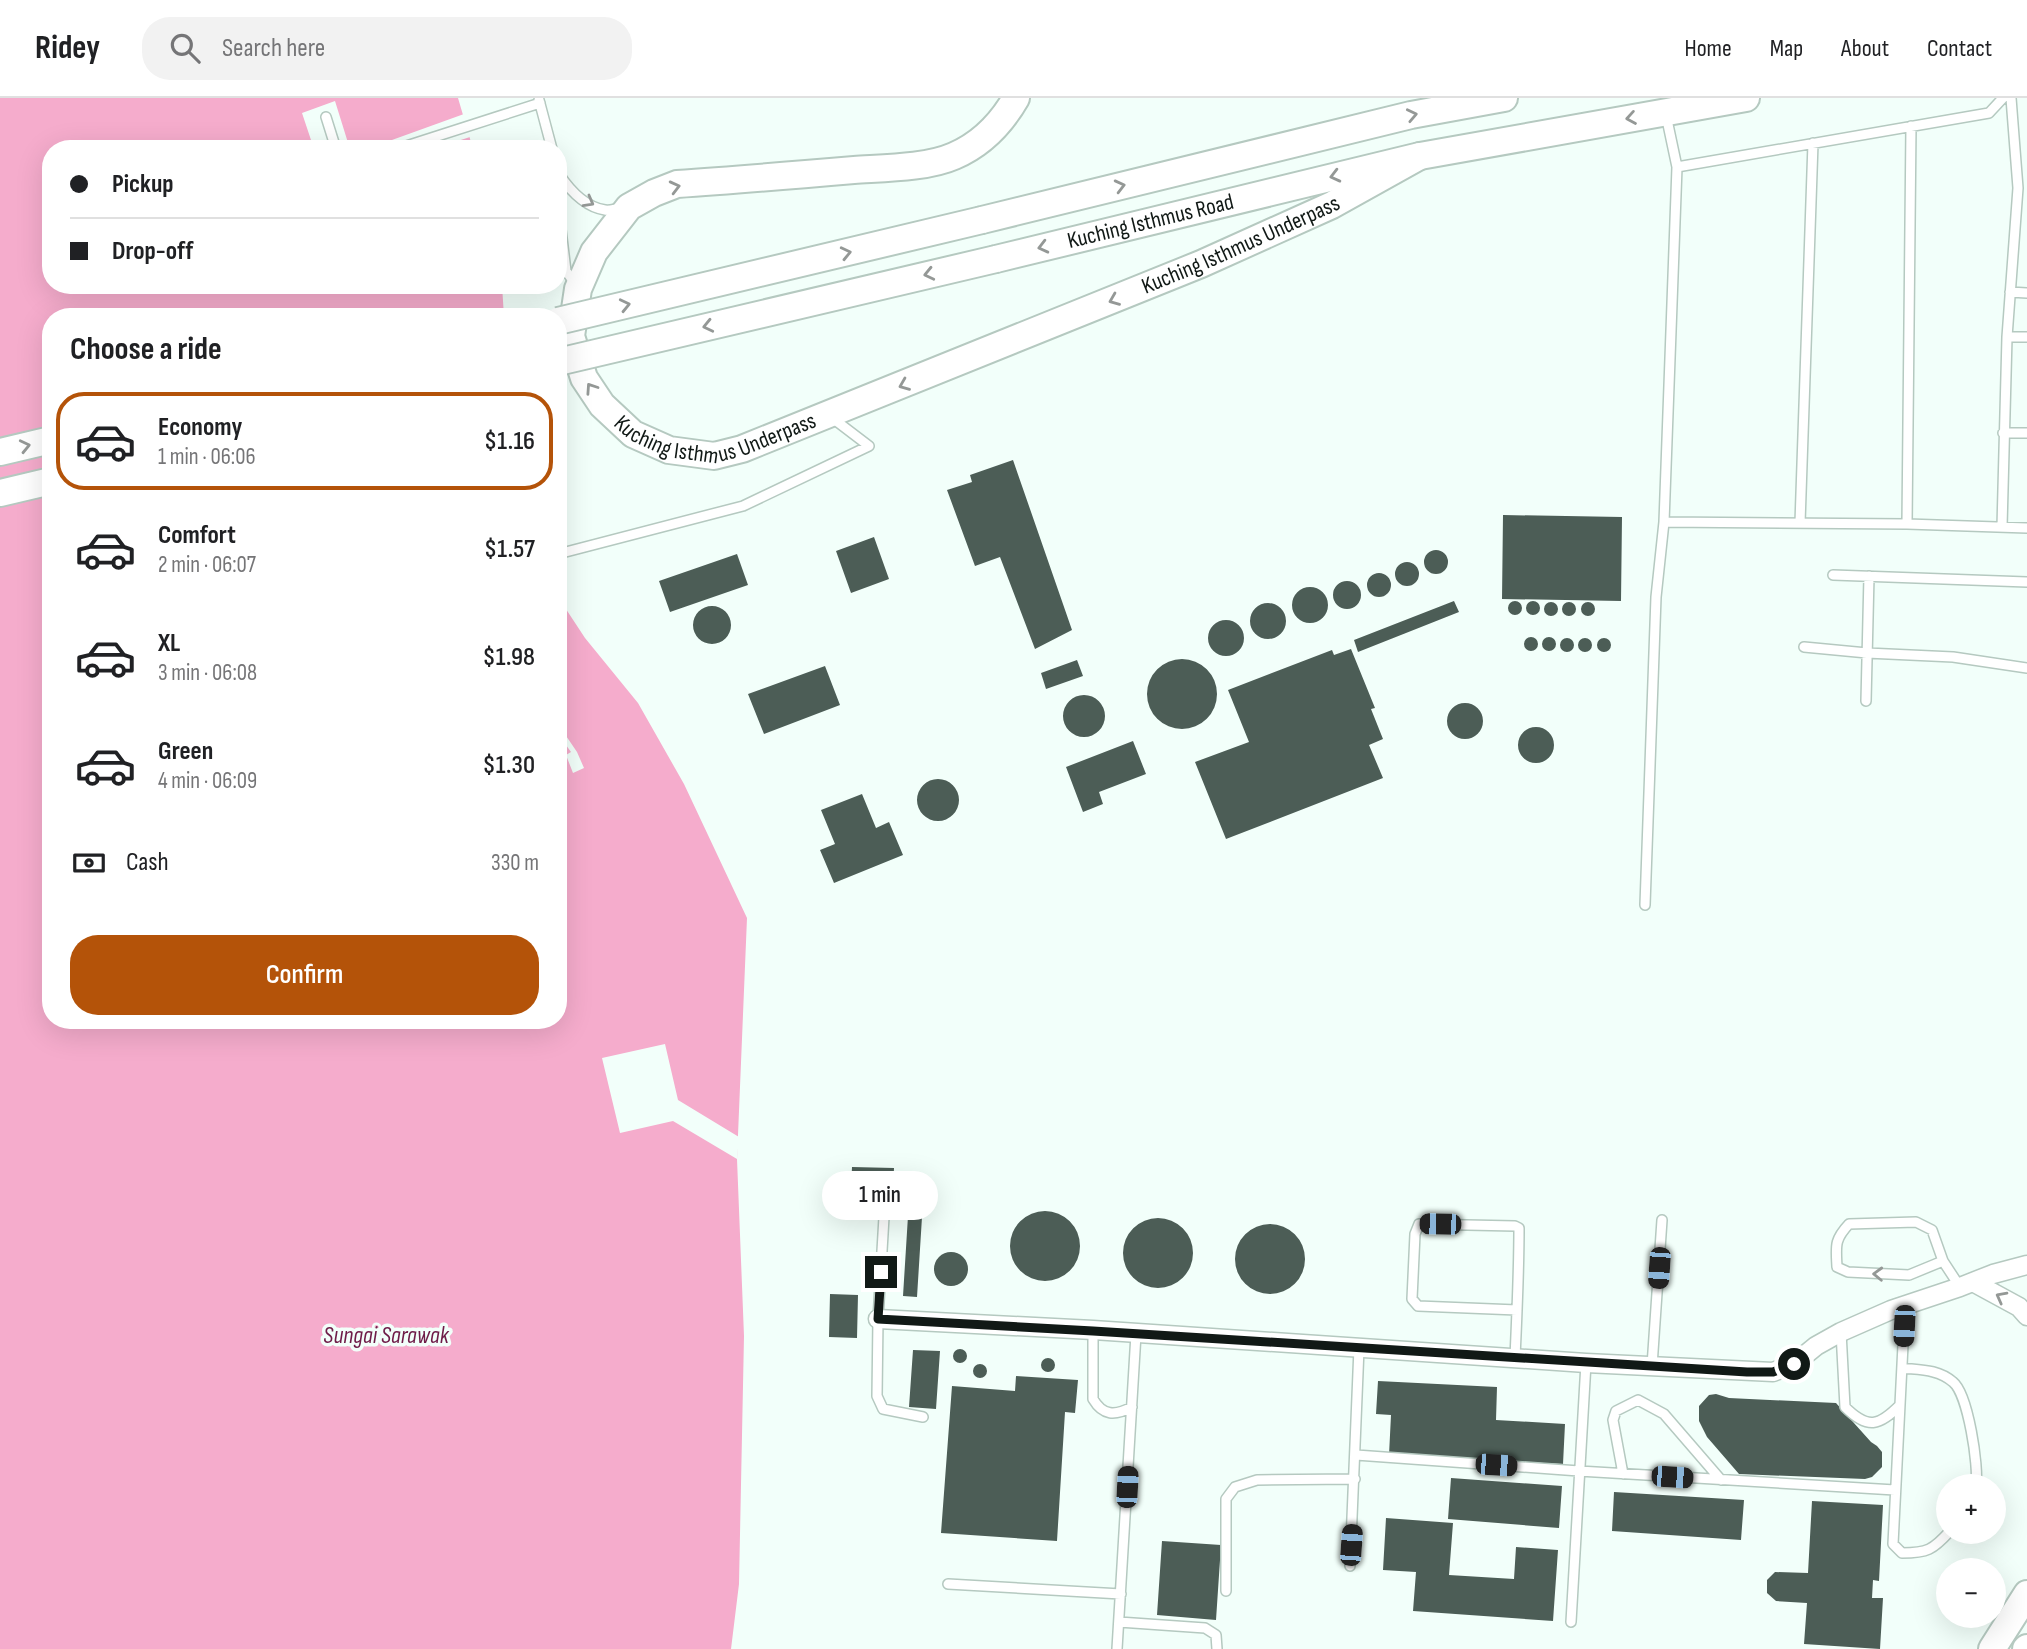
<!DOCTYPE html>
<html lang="en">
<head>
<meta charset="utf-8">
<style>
	:root { --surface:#fff; --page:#f2f2f2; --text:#202124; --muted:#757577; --line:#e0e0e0; --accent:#b45309 }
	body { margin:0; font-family:"Sofia Sans Condensed",sans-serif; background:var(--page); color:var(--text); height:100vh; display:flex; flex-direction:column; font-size:26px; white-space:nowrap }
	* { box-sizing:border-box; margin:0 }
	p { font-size:23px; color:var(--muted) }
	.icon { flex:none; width:38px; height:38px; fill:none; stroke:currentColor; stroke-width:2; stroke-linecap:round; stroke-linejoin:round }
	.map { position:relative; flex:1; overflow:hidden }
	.details { position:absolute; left:42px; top:210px; width:525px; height:721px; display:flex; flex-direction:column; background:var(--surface); border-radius:28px; box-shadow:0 7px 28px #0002 }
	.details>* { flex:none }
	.guide { position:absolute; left:42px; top:42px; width:525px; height:154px; border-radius:28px; box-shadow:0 7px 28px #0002; display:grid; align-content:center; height:154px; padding:0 28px; background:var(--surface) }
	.buttons { position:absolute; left:1936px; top:1376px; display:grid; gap:14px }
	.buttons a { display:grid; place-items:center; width:70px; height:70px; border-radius:50%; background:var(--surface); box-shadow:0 7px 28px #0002; font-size:35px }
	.end { position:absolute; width:32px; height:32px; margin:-16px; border:9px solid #111916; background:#fff; box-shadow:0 0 0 4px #fff }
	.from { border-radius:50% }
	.bubble { position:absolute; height:49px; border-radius:24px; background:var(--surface); box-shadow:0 7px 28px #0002; font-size:23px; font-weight:600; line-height:49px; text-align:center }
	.car { position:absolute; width:21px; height:42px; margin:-21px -10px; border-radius:9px; box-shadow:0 0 5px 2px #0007; background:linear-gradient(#222 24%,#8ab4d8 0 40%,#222 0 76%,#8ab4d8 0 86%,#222 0) }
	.guide b { display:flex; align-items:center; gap:24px; height:66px; font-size:26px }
	.guide b+b { border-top:2px solid var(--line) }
	.guide i { width:18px; height:18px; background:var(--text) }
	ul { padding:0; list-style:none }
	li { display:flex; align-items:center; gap:21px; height:98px; margin:0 14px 10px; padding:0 14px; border:4px solid transparent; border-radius:28px }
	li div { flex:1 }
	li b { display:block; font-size:26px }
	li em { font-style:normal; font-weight:600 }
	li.on { border-color:var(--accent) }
	li>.icon { width:63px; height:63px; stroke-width:1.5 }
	h2 { padding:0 28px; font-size:32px; line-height:84px }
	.pay { display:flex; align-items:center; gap:18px; height:77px; padding:0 28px; font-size:26px }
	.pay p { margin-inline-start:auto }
	.primary-button { display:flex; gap:14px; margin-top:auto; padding:14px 28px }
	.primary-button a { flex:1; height:80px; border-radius:28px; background:var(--accent); color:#fff; font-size:28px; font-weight:600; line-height:80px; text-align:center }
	header { display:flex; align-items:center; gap:42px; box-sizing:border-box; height:98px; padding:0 35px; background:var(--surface); border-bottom:2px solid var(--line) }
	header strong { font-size:33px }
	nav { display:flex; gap:38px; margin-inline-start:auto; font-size:24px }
	.search { width:490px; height:63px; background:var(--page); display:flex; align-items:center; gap:18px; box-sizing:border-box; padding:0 24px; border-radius:28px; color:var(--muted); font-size:26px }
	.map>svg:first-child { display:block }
	.water { fill:#f5accc }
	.pier { fill:#f2fffa }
	.building { fill:#4c5d56 }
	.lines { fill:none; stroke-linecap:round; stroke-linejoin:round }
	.lane-casing { stroke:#b5c9c0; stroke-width:12 }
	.street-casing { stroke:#b5c9c0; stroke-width:21 }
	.secondary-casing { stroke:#b5c9c0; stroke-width:30 }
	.lane { stroke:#fff; stroke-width:9 }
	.street { stroke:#fff; stroke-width:18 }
	.secondary { stroke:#fff; stroke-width:26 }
	.secondary-bridge-casing { stroke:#b5c9c0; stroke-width:30; stroke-linecap:butt }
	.secondary-bridge { stroke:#fff; stroke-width:26 }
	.oneway { stroke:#949896 }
	.route { stroke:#111916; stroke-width:9 }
	.labels { text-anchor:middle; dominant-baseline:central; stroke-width:7; stroke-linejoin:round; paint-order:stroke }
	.street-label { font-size:23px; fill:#111916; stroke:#f2fffa }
	.water-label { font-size:24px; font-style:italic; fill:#6e1c48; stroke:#f2fffa }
</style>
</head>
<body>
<header>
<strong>Ridey</strong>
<div class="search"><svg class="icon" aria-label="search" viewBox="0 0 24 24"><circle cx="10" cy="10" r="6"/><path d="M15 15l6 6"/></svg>Search here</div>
<nav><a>Home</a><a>Map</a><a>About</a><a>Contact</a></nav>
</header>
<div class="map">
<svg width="2027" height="1551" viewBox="0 0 2027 1551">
	<rect width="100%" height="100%" fill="#f2fffa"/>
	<path class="water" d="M0 0H458L473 51H51V187H502L504 219H51V922H558V499L585 540 638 605 684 686 747 820 737 1061 744 1238 739 1486 731 1551H0Z"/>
	<path class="pier" d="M335 3 349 48 358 51H314L302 15Z
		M464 16 470 39 433 51H367Z
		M558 626 577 654 584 670 573 675 566 657 571 654 558 636Z
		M665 946 678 1002 739 1039 737 1061 673 1023 620 1035 602 960Z"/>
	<path class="building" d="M1013 362 1072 532 1035 551 1000 459 975 468 947 392 972 384 970 377Z
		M1503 417 1622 419 1621 503 1502 501Z
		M874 439 889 481 851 495 836 453Z
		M1424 464a12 12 0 1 1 24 0a12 12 0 1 1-24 0Z
		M737 456 748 487 670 514 659 483Z
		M1395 476a12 12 0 1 1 24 0a12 12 0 1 1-24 0Z
		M1367 487a12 12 0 1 1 24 0a12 12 0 1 1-24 0Z
		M1333 497a14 14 0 1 1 28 0a14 14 0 1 1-28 0Z
		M1292 507a18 18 0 1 1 36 0a18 18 0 1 1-36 0Z
		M1454 503 1459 514 1358 554 1354 542Z
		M1526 510a7 7 0 1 1 14 0a7 7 0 1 1-14 0Z
		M1508 510a7 7 0 1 1 14 0a7 7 0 1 1-14 0Z
		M1581 511a7 7 0 1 1 14 0a7 7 0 1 1-14 0Z
		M1562 511a7 7 0 1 1 14 0a7 7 0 1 1-14 0Z
		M1544 511a7 7 0 1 1 14 0a7 7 0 1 1-14 0Z
		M1250 523a18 18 0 1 1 36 0a18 18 0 1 1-36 0Z
		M693 527a19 19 0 1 1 38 0a19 19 0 1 1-38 0Z
		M1208 540a18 18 0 1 1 36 0a18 18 0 1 1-36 0Z
		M1542 546a7 7 0 1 1 14 0a7 7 0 1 1-14 0Z
		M1524 546a7 7 0 1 1 14 0a7 7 0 1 1-14 0Z
		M1578 547a7 7 0 1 1 14 0a7 7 0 1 1-14 0Z
		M1560 547a7 7 0 1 1 14 0a7 7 0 1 1-14 0Z
		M1597 547a7 7 0 1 1 14 0a7 7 0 1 1-14 0Z
		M1351 551 1375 610 1371 611 1383 641 1369 647 1383 680 1226 741 1195 664 1249 644 1228 592 1332 552 1334 557Z
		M1147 596a35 35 0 1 1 70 0a35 35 0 1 1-70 0Z
		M1077 562 1083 578 1046 591 1041 575Z
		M825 568 840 607 764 636 748 596Z
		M1063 618a21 21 0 1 1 42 0a21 21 0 1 1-42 0Z
		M1447 623a18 18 0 1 1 36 0a18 18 0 1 1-36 0Z
		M1518 647a18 18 0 1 1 36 0a18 18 0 1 1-36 0Z
		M1133 643 1146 676 1099 694 1103 706 1083 714 1066 669Z
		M917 702a21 21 0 1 1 42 0a21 21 0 1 1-42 0Z
		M862 696 876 730 889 724 903 757 834 785 820 752 835 746 821 712Z
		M852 1069 894 1070 893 1092 851 1091Z
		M909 1102 923 1103 917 1199 903 1198Z
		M1010 1148a35 35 0 1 1 70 0a35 35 0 1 1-70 0Z
		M1123 1155a35 35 0 1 1 70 0a35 35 0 1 1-70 0Z
		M1235 1161a35 35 0 1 1 70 0a35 35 0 1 1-70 0Z
		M934 1171a17 17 0 1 1 34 0a17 17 0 1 1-34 0Z
		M830 1196 858 1197 857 1240 829 1239Z
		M953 1258a7 7 0 1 1 14 0a7 7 0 1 1-14 0Z
		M913 1252 940 1253 936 1311 909 1309Z
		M1041 1267a7 7 0 1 1 14 0a7 7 0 1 1-14 0Z
		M973 1273a7 7 0 1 1 14 0a7 7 0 1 1-14 0Z
		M1016 1278 1078 1282 1075 1315 1065 1314 1057 1443 941 1435 952 1288 1015 1293Z
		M1378 1283 1497 1289 1496 1322 1565 1326 1563 1366 1389 1357 1391 1317 1376 1316Z
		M1716 1296 1729 1300 1836 1305 1871 1344 1877 1348 1882 1354V1369L1872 1379 1865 1381 1739 1376 1707 1339 1699 1323V1308L1709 1297Z
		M1451 1380 1562 1388 1559 1430 1448 1421Z
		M1614 1394 1744 1402 1741 1442 1612 1433Z
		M1812 1403 1883 1407 1879 1483 1873 1482 1872 1500H1883L1880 1551 1804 1546 1807 1505 1776 1503 1767 1495V1482L1775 1474 1808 1475Z
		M1386 1420 1453 1425 1449 1477 1514 1481 1516 1449 1558 1452 1553 1523 1413 1513 1416 1474 1383 1472Z
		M1162 1443 1221 1447 1216 1522 1157 1517Z"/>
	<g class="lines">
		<g class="lane-casing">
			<path id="lane" d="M539 2 552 51
				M326 19 336 51
				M397 51 540 5
				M1677 69 1989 15 2003 0
				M558 73V107L566 173 576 187
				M559 76C569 91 585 109 605 112 610 113 617 110 622 110
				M2010 194 2027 195
				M2007 239H2027
				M2003 335H2027
				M1664 424 1907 426 2027 430
				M1800 425 1813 45
				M1907 426 1911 28
				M2002 429 2007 239 2018 90 2011 0
				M558 456 743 408 869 348 831 319
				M1833 477 2027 484
				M1804 549 1867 555 1953 559 2027 570
				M1866 603 1869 478
				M1645 807 1656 499 1664 424 1677 69 1666 17
				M885 1102 878 1221 877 1298 883 1311 923 1319
				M1943 1163 1909 1177 1848 1174 1837 1169C1836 1148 1834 1142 1849 1126L1916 1124 1932 1132 1943 1163 1960 1189
				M1905 1207 1893 1446 1902 1455C1927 1455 1933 1452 1950 1433
				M1093 1232V1301C1103 1318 1115 1318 1132 1309
				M1841 1234 1845 1309C1868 1332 1879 1328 1900 1307
				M1515 1259C1517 1216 1519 1173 1519 1130L1515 1128 1419 1126 1415 1136 1412 1201 1418 1208 1517 1212
				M1652 1268 1662 1122
				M1902 1270C1920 1272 1938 1271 1953 1284 1968 1296 1979 1368 1976 1388
				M1356 1357 1579 1373 1895 1392
				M1623 1376 1613 1322 1616 1313 1638 1302 1664 1316 1721 1382
				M1350 1468 1359 1250
				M948 1486 1121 1496
				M1226 1493V1401L1235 1389 1257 1382 1355 1381
				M1119 1524 1205 1530 1216 1537 1217 1551
				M1571 1524 1586 1265
				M1117 1551 1136 1236"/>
		</g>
		<g class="street-casing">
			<path id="street" d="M1973 1184 2019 1209 2027 1218
				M878 1221 1093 1232 1586 1265 1773 1274 1794 1266 1816 1248 1841 1234 1891 1212 1960 1189 1993 1176 2027 1167"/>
		</g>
		<g class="secondary-casing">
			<g id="secondary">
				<path id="s1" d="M1016 0C1001 26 982 46 954 58 927 70 884 70 854 72 795 77 736 82 677 86L654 95 629 109 594 154 578 191 571 238 584 280 602 307 633 336 669 352 714 358 742 351 1201 166 1332 107 1420 58"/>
				<path d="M982 122 1411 17 1504 0"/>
				<path id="s2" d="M996 161 1420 58 1746 0"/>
				<path d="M0 354 51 342"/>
				<path d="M0 395 51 383"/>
				<path d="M1992 1551 2027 1496"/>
				<path d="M2026 1551 2027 1550"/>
			</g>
		</g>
		<use href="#lane" class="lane"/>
		<use href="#street" class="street"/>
		<use href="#secondary" class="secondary"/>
		<g class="secondary-bridge-casing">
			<path id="secondary-bridge" d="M558 223 982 122
				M558 264 996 161"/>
		</g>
		<use href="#secondary-bridge" class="secondary-bridge"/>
	</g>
	<defs><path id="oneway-chevron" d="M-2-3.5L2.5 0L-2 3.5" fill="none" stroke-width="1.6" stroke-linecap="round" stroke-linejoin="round" transform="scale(1.75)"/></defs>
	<g class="oneway">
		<use href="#oneway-chevron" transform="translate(1412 17) rotate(-12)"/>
		<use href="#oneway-chevron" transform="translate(1631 20) rotate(170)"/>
		<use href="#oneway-chevron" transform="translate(1335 78) rotate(166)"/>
		<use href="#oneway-chevron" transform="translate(1120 88) rotate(-14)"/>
		<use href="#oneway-chevron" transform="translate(675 89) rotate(-14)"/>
		<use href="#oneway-chevron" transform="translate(589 104) rotate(29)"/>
		<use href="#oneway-chevron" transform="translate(1043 149) rotate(166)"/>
		<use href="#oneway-chevron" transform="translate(846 155) rotate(-13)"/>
		<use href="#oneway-chevron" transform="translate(929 176) rotate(167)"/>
		<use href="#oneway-chevron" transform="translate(1114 202) rotate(158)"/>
		<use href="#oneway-chevron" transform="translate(625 207) rotate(-13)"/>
		<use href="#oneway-chevron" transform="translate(708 228) rotate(167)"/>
		<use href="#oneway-chevron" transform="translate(904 287) rotate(158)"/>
		<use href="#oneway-chevron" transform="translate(591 290) rotate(-124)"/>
		<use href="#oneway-chevron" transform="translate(25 348) rotate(-13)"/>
		<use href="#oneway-chevron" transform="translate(1878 1176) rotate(-178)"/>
		<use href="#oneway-chevron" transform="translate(2001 1199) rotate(-152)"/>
	</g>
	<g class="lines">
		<path class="route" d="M881 1174 878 1221 1093 1233 1747 1274H1773L1794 1266"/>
	</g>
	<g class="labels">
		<g class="street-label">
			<text stroke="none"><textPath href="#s2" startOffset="159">Kuching Isthmus Road</textPath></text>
			<text stroke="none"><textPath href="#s1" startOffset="1335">Kuching Isthmus Underpass</textPath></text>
			<text stroke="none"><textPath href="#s1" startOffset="768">Kuching Isthmus Underpass</textPath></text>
		</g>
		<g class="water-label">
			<text x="386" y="1237">Sungai Sarawak</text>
		</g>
	</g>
</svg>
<div class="buttons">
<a>+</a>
<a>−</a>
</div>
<i class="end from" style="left:1794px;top:1266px"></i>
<i class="end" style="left:881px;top:1174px"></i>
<div class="bubble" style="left:822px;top:1073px;width:116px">1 min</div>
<i class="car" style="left:1440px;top:1126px;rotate:271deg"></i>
<i class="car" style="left:1659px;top:1170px;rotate:184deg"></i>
<i class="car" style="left:1904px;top:1228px;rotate:183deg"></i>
<i class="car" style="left:1496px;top:1367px;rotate:94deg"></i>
<i class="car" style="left:1672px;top:1379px;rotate:94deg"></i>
<i class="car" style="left:1127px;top:1389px;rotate:3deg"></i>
<i class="car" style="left:1351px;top:1447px;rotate:4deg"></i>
<div class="guide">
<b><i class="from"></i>Pickup</b>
<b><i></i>Drop-off</b>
</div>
<section class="details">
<h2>Choose a ride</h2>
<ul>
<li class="on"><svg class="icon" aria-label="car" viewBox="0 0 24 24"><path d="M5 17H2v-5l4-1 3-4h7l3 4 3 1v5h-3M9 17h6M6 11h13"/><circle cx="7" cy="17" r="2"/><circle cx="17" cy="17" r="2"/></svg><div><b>Economy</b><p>1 min · 06:06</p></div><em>$1.16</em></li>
<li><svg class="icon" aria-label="car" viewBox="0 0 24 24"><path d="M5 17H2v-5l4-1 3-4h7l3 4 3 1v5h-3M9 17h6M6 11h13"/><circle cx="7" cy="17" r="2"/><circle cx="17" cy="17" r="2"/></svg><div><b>Comfort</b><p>2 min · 06:07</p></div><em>$1.57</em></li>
<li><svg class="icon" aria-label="car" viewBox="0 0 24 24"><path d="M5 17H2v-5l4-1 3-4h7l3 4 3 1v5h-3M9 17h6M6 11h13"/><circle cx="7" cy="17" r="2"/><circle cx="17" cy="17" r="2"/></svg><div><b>XL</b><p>3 min · 06:08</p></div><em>$1.98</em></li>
<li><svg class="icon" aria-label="car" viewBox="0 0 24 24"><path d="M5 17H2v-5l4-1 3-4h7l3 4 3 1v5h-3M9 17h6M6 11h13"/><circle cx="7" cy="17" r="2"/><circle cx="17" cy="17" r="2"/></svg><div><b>Green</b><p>4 min · 06:09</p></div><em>$1.30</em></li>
</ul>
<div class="pay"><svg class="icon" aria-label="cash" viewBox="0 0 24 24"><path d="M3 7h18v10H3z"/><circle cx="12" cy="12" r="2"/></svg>Cash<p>330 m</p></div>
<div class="primary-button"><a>Confirm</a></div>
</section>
</div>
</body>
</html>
